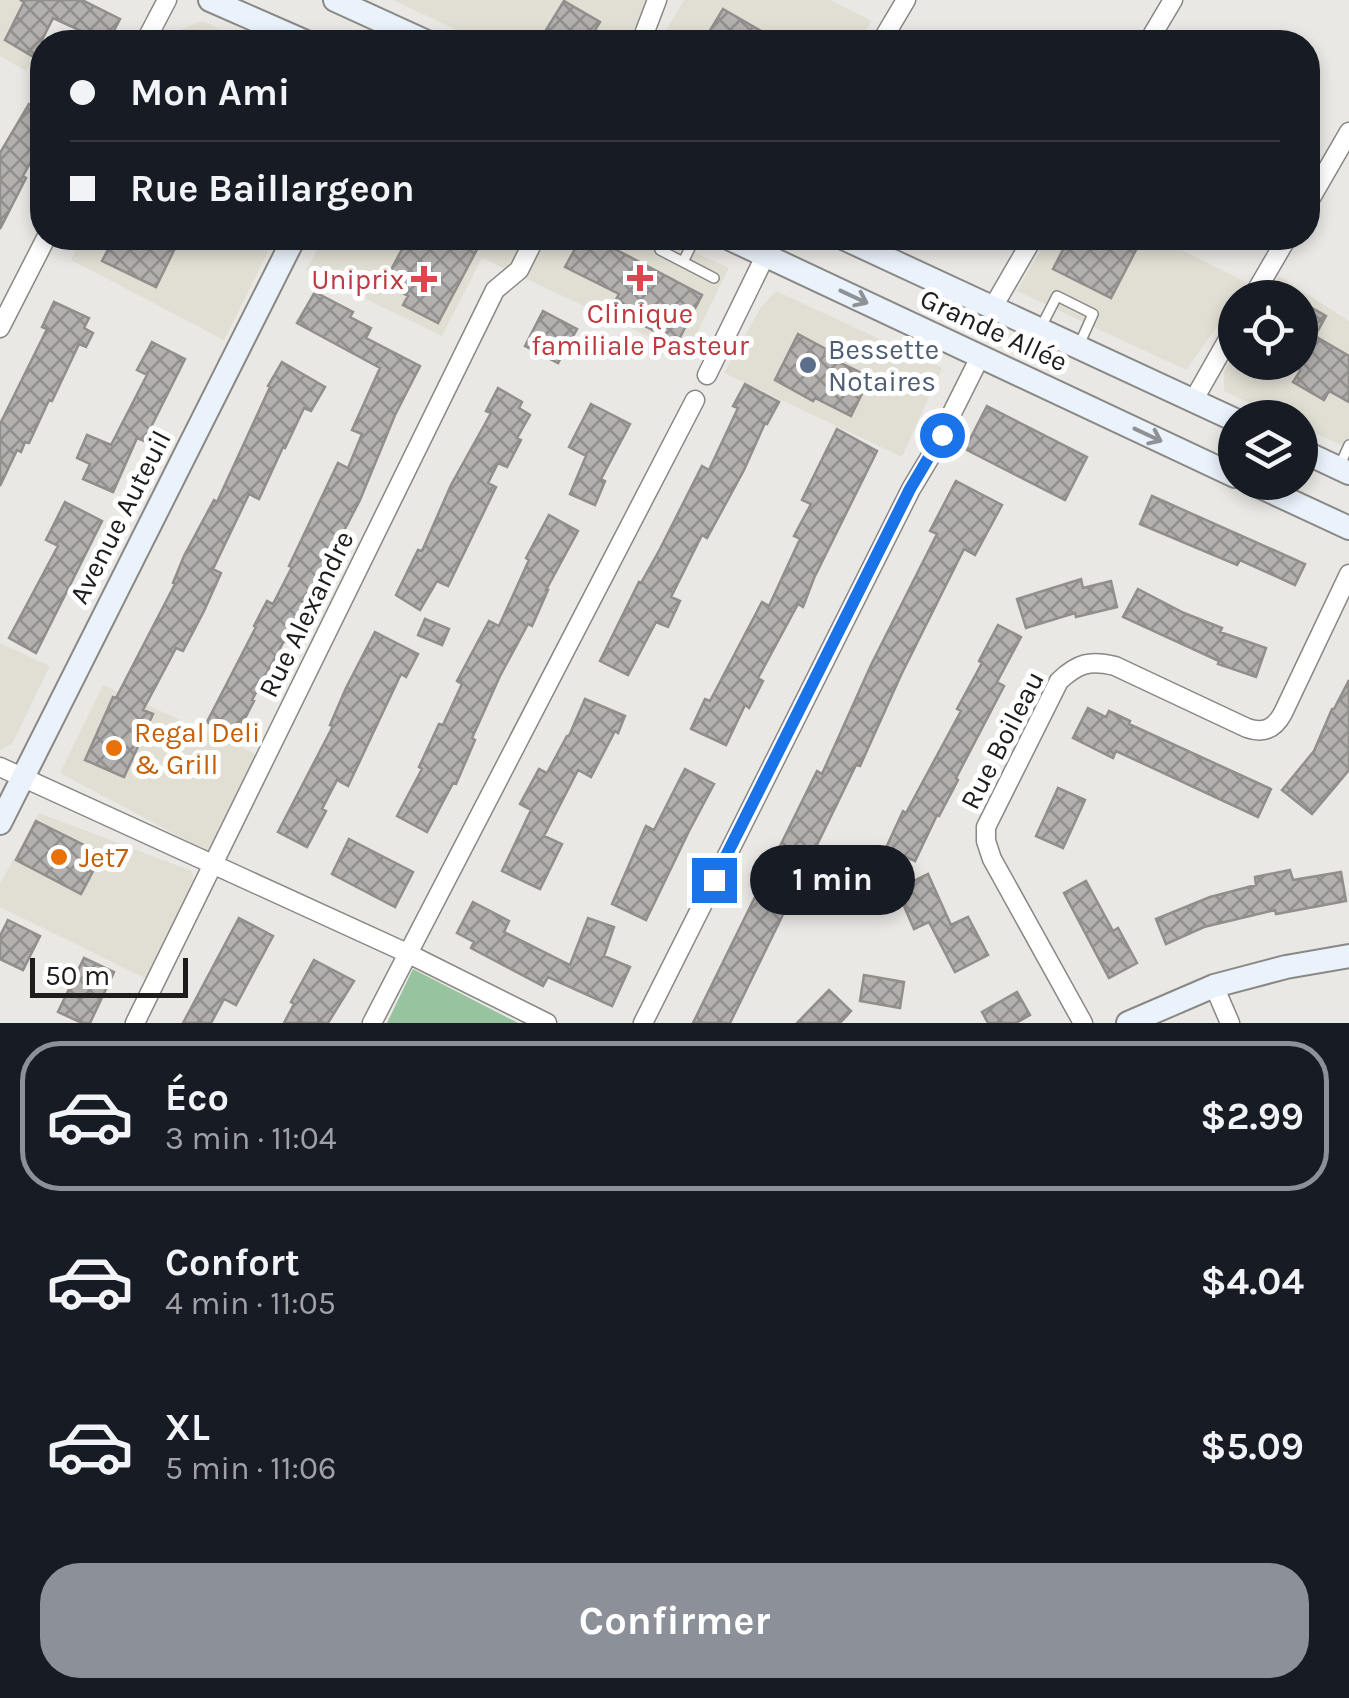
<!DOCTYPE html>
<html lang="fr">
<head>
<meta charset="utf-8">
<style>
	:root { --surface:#171b24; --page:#20242c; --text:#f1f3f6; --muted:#9ea1a6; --line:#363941; --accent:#8c9099 }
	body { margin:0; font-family:Karla,sans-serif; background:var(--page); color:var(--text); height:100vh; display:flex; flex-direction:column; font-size:38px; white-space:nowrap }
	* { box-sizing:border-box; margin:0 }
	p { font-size:32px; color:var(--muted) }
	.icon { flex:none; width:55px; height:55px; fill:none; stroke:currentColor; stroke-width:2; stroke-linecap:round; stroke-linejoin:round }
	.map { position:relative; height:1023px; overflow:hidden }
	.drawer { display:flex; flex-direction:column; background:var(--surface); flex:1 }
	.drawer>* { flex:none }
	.top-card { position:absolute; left:30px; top:30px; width:1290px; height:220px; border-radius:40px; box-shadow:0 5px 15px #0003; display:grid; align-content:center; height:220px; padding:0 40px; background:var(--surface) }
	.fabs { position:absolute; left:1218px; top:280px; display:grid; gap:20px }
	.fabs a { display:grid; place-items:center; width:100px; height:100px; border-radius:50%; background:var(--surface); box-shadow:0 5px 15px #0003; font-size:50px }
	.scale { position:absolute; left:30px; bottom:25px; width:158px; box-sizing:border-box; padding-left:10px; border:5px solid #1e1d1c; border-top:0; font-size:28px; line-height:35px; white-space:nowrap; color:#1e1d1c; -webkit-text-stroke:8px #fff; paint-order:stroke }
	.end { position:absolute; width:45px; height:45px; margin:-22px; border:12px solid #1a73e8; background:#fff; box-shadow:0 0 0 5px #fff }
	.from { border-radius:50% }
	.bubble { position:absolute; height:70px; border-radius:35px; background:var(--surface); box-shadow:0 5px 15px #0003; font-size:32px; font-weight:700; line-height:70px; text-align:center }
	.top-card b { display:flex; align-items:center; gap:35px; height:95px; font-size:38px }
	.top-card b+b { border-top:2px solid var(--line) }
	.top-card i { width:25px; height:25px; background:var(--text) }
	ul { padding:18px 0 0; list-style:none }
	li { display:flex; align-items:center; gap:30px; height:150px; margin:0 20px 15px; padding:0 20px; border:5px solid transparent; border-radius:40px }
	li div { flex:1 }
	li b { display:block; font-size:38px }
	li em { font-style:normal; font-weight:700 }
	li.current { border-color:var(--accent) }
	li>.icon { width:90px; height:90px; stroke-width:1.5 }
	.cta { display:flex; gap:20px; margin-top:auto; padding:20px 40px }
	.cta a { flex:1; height:115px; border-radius:40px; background:var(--accent); color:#fff; font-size:40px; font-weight:700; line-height:115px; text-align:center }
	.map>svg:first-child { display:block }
	.built { fill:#e1dfd4 }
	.green { fill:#97c49e }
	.building { fill:url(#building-cross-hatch); stroke:#918e8c; stroke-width:2.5 }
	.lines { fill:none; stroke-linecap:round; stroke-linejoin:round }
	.lane-casing { stroke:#898885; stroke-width:12 }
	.street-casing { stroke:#898885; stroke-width:21 }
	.secondary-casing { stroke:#898885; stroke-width:26 }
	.lane { stroke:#fff; stroke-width:9 }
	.street { stroke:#fff; stroke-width:18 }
	.secondary { stroke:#eaf2fb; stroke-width:22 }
	.oneway { stroke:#8e9297 }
	.route { stroke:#1a73e8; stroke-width:12 }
	.health-dot { fill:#e0444e; stroke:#fff; stroke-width:4 }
	.service-dot { fill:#5c6f8a; stroke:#fff; stroke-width:4 }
	.food-dot { fill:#e8710a; stroke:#fff; stroke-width:4 }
	.labels { text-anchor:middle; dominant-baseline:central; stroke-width:10; stroke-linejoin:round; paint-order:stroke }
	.health-label { font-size:28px; fill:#be3a42; stroke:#fff; text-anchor:end }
	.street-label { font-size:28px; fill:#1e1d1c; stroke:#fff }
	.service-label { font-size:28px; fill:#4e5e75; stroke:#fff; text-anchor:start }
	.food-label { font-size:28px; fill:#c56008; stroke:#fff; text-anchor:start }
</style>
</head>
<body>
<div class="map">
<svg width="1349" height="1023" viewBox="0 0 1349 1023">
	<defs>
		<pattern id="building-cross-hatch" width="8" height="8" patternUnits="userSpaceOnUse" patternTransform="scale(2.5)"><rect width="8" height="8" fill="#b3b0ae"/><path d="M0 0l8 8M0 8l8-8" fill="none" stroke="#918f8d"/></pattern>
	</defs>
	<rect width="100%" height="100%" fill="#e9e8e5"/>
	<path class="built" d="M0 0H65L26 71 0 56Z
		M393 0H651L626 42H482Z
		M684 0H830L872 21 859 42H659Z
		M202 21 249 42H169L173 33Z
		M82 238H275L224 340 71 260Z
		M324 238H663L729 268 692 343 679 351 482 258 442 336 306 270Z
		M1047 238H1158L1248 283 1235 298V301L1186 370 1017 291Z
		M1279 276 1349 321V449L1300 426V418L1281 417 1224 391V372L1235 353V362H1300V298L1267 297Z
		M776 291 942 368 902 457 724 373 761 307Z
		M0 643 50 666 12 744 0 750Z
		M103 685 262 757 210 853 60 773Z
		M39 813 192 871 195 886 151 981 0 907V884Z"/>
	<path class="green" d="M413 969 518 1023H387Z"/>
	<path class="building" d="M20 0H82L120 19 108 42H105L53 18 42 40V62L5 40 24 2Z
		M564 1 600 22 588 42H568L546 30Z
		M723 9 780 42H703Z
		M29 104 42 111V141L23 176 26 178 0 229V153Z
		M114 238H180L156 287 102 261Z
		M408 238H483L438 323 403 305 408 296 384 283Z
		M581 238H618L613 248 702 295 677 343 611 308 619 294 565 267Z
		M1069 238H1111L1136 250 1111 298 1053 269Z
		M315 292 353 312 350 317 371 328 366 338 420 366 395 415 360 500 286 642 284 641 252 700 254 701 235 737 207 722 256 627 254 626 267 601 273 604 292 567 289 566 338 463 348 468 362 434 352 430 380 368 297 323Z
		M1300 301 1326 316 1315 336 1349 356V402L1329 391 1324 400 1293 382 1300 371Z
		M54 302 89 318 84 328 93 333 86 347 79 344 52 401 49 400 29 443 25 442 21 452 17 450 0 486V424L47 329 42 327Z
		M543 311 577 329 558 363 525 346Z
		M798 334 826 349 824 355 870 377 851 416 815 398 813 401 775 380Z
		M152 342 185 359 144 441 137 438 113 492 83 479 90 464 77 458 87 435 111 445 147 375 137 370Z
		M282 362 325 387 311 411 304 408 285 448 283 447 259 499 249 494 213 569 221 573 204 611 183 651 176 648 143 710 153 714 124 777 85 760 113 697 116 698 175 584 173 583 184 556 214 500 217 502 270 387 268 386Z
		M745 384 779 402 767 424 765 423 744 470 707 538 702 535 671 597 680 601 668 627 656 622 628 675 600 661 639 582 641 583 660 549 702 466 709 470 738 408 733 406Z
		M498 388 522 402 519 408 530 415 517 438 521 440 507 467 498 463 488 483 496 487 448 586 437 581 420 610 396 595 418 550 422 551 451 485 491 413 486 411Z
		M591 404 630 424 601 479 605 481 595 505 570 494 586 456 569 447Z
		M987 406 1087 457 1065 500 965 449Z
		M837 429 877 451 814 578 803 607 798 604 758 678 763 681 749 708 745 705 726 745 691 729 705 699 710 701 762 602 769 606 800 539 794 536 811 504 802 500Z
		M956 481 1002 505 975 555 964 549 901 675 860 766 856 765 730 1023H693L817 771 822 774 871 665 937 534 930 531Z
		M1152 496 1305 564 1295 585 1240 560 1237 565 1140 524Z
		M65 502 102 521 36 653 9 638 58 546 46 540Z
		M549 515 578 531 546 590H548L532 626 528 624 500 676 472 738 475 740 456 784 453 783 427 832 397 816 422 769 419 767 439 724 443 725 462 684 457 681 489 621 499 626 529 560 526 558Z
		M1081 579 1083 588 1111 581 1117 607 1076 617 1075 613 1026 628 1017 599Z
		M1138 589 1184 613 1222 628 1220 632 1266 648 1256 677 1218 664 1219 661 1123 617Z
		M425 619 449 629 442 645 418 635Z
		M998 625 1021 637 997 682 1004 686 956 778 958 780 939 816 937 815 915 861 886 848 903 811 906 813 961 711 957 709 982 663 979 661Z
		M375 632 418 654 406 677 401 674 348 786 337 780 322 809 326 811 307 847 278 832 333 726 330 725 346 688Z
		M1349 680V770L1312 814 1282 790 1314 751 1332 709H1334Z
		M585 699 625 716 618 733 615 731 591 777 578 770 544 836 562 844 540 889 502 871 531 810 520 804 539 769 547 773 567 736H569Z
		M1088 708 1106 717 1109 711 1130 721 1129 724 1271 789 1258 817 1116 751 1113 758 1073 738Z
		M685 769 714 784 689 831 646 920 612 904 646 826 654 830Z
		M1058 788 1085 800 1063 848 1036 836Z
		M36 821 102 854 81 894 16 860Z
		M349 839 413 872 395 907 332 874Z
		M1290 870 1293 880 1341 872 1346 901 1276 914 1275 910 1204 927 1166 944 1156 919 1210 897 1256 885 1255 877Z
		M928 874 951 925 968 917 988 955 955 972 929 922 914 929 904 906 906 904 899 888Z
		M1086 881 1113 931 1118 928 1137 963 1109 978 1064 893Z
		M473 902 509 921 504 932 570 965 588 918 614 927 604 956 630 967 612 1006 548 977 543 986 471 948 474 942 457 933Z
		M239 918 273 936 236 1005 224 999 211 1023H183Z
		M8 920 40 936 23 970 0 959V936Z
		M84 958 114 972 90 1023H82L58 1012Z
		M314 960 354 981 328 1023H284L294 1004 291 1002Z
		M864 975 904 982 900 1008 860 1001Z
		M829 990 851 1011 840 1023H797Z
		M1017 992 1030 1015 1016 1023H988L982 1012Z"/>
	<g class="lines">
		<g class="lane-casing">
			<path id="lane" d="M660 250 714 278
				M683 262 695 238
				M1041 327 1057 296 1093 314 1079 345
				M1340 465 1349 445"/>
		</g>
		<g class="street-casing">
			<path id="street" d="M145 42 167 0
				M641 42 657 0
				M881 42 906 0
				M1148 42 1173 0
				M1308 203 1349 132
				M1252 298 1287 238
				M993 307 1033 238
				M0 328 46 238
				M707 375 774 238
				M1193 401 1235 327
				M0 767 407 953 547 1023
				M1214 986 1230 1023
				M135 1023 495 290 519 270 535 238
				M372 1023 695 400
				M643 1023 911 489 929 459 980 357
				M1083 1023 992 859 986 841V827L1059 681C1078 663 1090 660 1115 666L1247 728C1264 734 1275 728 1283 713L1349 574"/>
		</g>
		<g class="secondary-casing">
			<path id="secondary" d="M210 0 306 42
				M335 0 427 42
				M728 238 1235 476
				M843 238 1235 420
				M1300 450 1349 473
				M1250 482 1349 528
				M0 823 294 238
				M1128 1023 1214 986 1286 967 1349 956"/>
		</g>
		<use href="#lane" class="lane"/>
		<use href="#street" class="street"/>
		<use href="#secondary" class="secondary"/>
	</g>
	<defs><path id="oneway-shaft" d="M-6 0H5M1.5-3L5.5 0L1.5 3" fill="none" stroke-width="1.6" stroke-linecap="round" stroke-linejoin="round" transform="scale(2.5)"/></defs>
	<g class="oneway">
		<use href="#oneway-shaft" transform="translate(854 297) rotate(25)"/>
		<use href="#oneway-shaft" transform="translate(1148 435) rotate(25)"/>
	</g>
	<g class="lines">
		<path class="route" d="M714 880 910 489 942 435"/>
	</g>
	<g class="health-dot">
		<path d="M635 263h10v10h10v10h-10v10h-10v-10h-10v-10h10z"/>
		<path d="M419 264h10v10h10v10h-10v10h-10v-10h-10v-10h10z"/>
	</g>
	<circle class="service-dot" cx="808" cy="365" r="10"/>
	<g class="food-dot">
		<circle cx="114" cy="748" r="10"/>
		<circle cx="59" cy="857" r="10"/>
	</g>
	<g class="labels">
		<g class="health-label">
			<text x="404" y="279">Uniprix</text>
			<text x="640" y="313" text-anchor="middle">Clinique<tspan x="640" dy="32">familiale Pasteur</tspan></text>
		</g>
		<g class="street-label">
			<text transform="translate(994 330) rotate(25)">Grande Allée</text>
			<text transform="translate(120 517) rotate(-63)">Avenue Auteuil</text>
			<text transform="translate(306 614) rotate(-64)">Rue Alexandre</text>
			<text transform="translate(1002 740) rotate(-63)">Rue Boileau</text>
		</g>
		<g class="service-label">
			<text x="828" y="349">Bessette<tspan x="828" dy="32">Notaires</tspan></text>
		</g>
		<g class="food-label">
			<text x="134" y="732">Regal Deli<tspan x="134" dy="32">&amp; Grill</tspan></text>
			<text x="79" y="857">Jet7</text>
		</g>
	</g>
</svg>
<div class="fabs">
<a><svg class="icon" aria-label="locate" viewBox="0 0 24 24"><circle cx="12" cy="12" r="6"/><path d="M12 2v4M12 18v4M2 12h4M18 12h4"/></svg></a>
<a><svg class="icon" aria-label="layers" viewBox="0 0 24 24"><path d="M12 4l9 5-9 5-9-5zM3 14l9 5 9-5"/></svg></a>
</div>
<div class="scale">50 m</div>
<i class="end from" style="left:942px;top:435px"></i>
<i class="end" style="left:714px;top:880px"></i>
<div class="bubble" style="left:750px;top:845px;width:165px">1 min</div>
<div class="top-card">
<b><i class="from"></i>Mon Ami</b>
<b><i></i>Rue Baillargeon</b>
</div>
</div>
<section class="drawer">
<ul>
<li class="current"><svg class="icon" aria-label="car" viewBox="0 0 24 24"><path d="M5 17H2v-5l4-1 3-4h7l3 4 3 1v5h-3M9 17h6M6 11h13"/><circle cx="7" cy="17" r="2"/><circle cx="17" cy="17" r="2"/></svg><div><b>Éco</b><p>3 min · 11:04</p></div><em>$2.99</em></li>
<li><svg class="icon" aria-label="car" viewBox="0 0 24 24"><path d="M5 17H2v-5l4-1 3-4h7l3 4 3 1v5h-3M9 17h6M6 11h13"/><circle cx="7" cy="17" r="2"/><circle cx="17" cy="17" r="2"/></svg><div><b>Confort</b><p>4 min · 11:05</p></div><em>$4.04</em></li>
<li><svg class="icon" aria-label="car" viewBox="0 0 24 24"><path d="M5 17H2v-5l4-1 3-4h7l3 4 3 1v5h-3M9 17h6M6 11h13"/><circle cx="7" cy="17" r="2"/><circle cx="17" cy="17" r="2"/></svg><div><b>XL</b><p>5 min · 11:06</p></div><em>$5.09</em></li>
</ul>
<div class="cta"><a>Confirmer</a></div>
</section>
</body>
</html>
